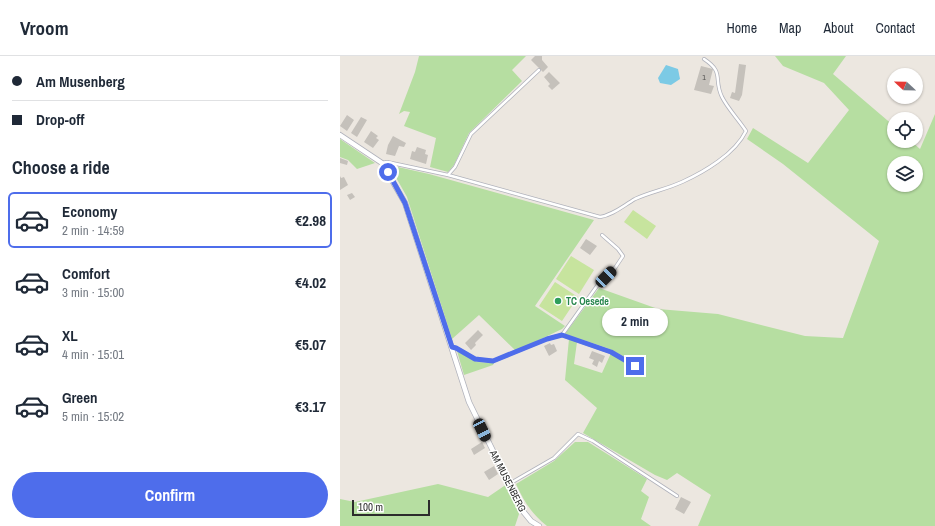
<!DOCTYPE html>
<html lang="en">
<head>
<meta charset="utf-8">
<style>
	:root { --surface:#fff; --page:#f6f6f7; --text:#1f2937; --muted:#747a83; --line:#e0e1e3; --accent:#4e6deb }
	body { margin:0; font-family:"Archivo Narrow",sans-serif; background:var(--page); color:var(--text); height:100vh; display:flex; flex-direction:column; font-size:15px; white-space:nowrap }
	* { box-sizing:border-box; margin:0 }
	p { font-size:13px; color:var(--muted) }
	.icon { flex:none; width:22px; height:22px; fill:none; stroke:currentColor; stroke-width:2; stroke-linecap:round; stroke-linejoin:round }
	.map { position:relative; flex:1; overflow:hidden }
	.sheet { display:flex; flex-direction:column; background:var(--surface); width:340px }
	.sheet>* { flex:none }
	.banner { display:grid; align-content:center; height:88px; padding:0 12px; background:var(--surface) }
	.needle { width:26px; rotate:292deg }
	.fabs { position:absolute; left:547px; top:12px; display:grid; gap:8px }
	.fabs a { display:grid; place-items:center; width:36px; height:36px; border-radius:50%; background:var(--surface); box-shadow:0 1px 3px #0004; font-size:20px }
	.scale { position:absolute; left:12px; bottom:10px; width:78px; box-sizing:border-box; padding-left:4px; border:2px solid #2c2c2c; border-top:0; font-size:11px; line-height:14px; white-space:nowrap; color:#2c2c2c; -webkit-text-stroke:3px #fff; paint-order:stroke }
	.end { position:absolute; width:18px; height:18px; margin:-9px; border:5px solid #4e6deb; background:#fff; box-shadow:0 0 0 2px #fff }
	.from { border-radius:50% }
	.bubble { position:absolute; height:28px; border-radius:14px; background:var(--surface); box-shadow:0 1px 3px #0004; font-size:13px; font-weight:700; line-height:28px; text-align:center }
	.car { position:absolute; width:12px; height:24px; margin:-12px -6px; border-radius:5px; box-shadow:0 0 3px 1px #0007; background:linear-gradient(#222 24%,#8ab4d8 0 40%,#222 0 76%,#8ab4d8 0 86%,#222 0) }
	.banner b { display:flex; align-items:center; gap:14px; height:38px; font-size:15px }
	.banner b+b { border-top:1px solid var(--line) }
	.banner i { width:10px; height:10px; background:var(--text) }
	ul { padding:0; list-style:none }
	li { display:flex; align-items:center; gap:12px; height:56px; margin:0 8px 6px; padding:0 4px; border:2px solid transparent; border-radius:6px }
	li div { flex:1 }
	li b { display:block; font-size:15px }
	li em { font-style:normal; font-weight:700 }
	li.current { border-color:var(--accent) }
	li>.icon { width:36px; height:36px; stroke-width:1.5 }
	h2 { padding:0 12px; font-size:18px; line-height:48px }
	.primary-button { display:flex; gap:8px; margin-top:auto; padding:8px 12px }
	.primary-button a { flex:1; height:46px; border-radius:24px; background:var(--accent); color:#fff; font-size:16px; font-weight:700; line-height:46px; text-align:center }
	header { display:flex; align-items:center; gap:24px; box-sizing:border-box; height:56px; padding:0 20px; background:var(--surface); border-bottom:1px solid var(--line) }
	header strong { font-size:19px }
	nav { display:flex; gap:22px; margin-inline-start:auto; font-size:14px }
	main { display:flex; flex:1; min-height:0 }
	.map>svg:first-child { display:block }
	.green { fill:#b6dea1; fill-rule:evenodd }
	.pitch { fill:#c7e49e }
	.water { fill:#7ccae5 }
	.building { fill:#c5c1bb }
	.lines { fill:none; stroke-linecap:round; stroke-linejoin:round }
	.lane-casing { stroke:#b0b2bb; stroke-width:4 }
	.street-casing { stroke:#b0b2bb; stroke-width:6 }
	.lane { stroke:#fff; stroke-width:2.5 }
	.street { stroke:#fff; stroke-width:4.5 }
	.route { stroke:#4e6deb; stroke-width:5 }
	.leisure-dot { fill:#2e9e5b; stroke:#fff; stroke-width:1.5 }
	.labels { text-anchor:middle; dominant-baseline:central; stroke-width:3; stroke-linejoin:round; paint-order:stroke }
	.number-label { font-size:8px; fill:#525150 }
	.leisure-label { font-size:10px; font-weight:bold; fill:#27864d; stroke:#fff; text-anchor:start }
	.street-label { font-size:10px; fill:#2c2c2c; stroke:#fff }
</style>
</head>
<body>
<header>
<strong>Vroom</strong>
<nav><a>Home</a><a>Map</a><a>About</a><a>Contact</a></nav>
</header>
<main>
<section class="sheet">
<div class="banner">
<b><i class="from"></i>Am Musenberg</b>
<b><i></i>Drop-off</b>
</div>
<h2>Choose a ride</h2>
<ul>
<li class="current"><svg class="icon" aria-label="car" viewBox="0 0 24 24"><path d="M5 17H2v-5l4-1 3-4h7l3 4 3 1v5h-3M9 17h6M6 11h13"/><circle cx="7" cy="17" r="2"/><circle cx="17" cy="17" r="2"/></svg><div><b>Economy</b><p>2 min · 14:59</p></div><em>€2.98</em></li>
<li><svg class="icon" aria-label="car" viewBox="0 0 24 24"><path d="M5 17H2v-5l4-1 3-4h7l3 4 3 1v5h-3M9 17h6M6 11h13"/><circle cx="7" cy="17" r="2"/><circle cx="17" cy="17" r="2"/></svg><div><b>Comfort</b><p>3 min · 15:00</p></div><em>€4.02</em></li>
<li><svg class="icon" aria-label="car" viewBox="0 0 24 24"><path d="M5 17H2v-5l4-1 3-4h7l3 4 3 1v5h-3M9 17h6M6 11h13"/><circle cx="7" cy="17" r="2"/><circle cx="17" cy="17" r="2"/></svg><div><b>XL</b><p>4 min · 15:01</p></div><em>€5.07</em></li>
<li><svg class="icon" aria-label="car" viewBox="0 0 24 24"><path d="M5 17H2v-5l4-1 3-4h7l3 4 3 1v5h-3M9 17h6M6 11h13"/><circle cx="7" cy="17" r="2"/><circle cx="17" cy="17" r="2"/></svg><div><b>Green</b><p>5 min · 15:02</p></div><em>€3.17</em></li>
</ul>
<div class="primary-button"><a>Confirm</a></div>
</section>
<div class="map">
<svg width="595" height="470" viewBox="0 0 595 470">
	<rect width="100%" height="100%" fill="#ece7e0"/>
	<path class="green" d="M79 0H186L172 14 182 25 129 77 114 109 108 116 90 111 96 82 64 70 70 56 64 55 59 58 75 16Z
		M435 0H506L493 18 554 70V85H571L580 93 595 58V470H358L371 439 337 417 327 424 315 419 243 377 257 352 225 324 229 283 237 286 234 308 262 317 271 297 286 304 287 302 267 292 225 278 259 232 318 253 378 258 465 280 503 282 539 185 443 108 407 83 413 72 468 107 509 54 484 27 443 10ZM554 107H576V129H554Z
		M0 83 35 107 17 113 8 104 0 101Z
		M49 109 89 118 254 164 195 250 225 270 222 273 176 295 139 259 112 283 67 141Z
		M117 295 137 306 154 307 153 309 124 319Z
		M235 386H248L307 423 301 435 309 441 301 463 311 470H207C192 458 184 446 176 428L214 405Z
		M98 428 148 441 167 428 180 455 175 470H0V443L15 446Z"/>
	<path class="pitch" d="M293 154 316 170 307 183 284 166Z
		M231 200 254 214 239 238 216 223Z
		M215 226 238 241 222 265 199 250Z"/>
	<path class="water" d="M326 9 338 13 340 23 331 29 320 27 318 22Z"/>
	<path class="building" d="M195 0H202V4L208 11 203 16 191 4Z
		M399 8 406 9 402 39 399 45 390 42 392 36 395 37Z
		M361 10 373 13 369 29 374 30 371 38 354 34Z
		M209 16 220 27 212 34 208 30 210 28 204 21Z
		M7 59 14 64 7 75 0 70Z
		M21 61 27 64 17 81 11 77Z
		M31 75 38 80 36 82 39 84 33 92 24 86Z
		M53 80 66 87 64 91 59 90 55 100 46 98 48 89Z
		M77 91 86 94 85 98 88 99 86 108 70 103 72 95 75 96Z
		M0 102 8 105 7 109 0 107Z
		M0 120 1 122 4 121 8 129 0 134Z
		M12 137 15 141 10 144 7 139Z
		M246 183 257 190 250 199 240 192Z
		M138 274 143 279 135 287 136 289 131 294 125 287Z
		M210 287 211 289 214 288 217 295 209 300 204 290Z
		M252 295 265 300 262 307 259 305 257 311 252 308 254 304 249 302Z
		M142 386 145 392 134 399 131 393Z
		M154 410 158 418 149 424 144 416Z
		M341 441 351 446 344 458 335 453Z"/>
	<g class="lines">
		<g class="lane-casing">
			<path id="lane" d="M42 107 47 106 108 119 260 161C273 159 283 150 295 143 310 136 327 133 342 126 364 116 395 98 406 75 399 64 388 53 382 41 373 22 385 17 364 3
				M108 119 115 111 131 78 199 14
				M222 279 271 296 295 310
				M112 291 116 292 135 303 153 305 207 283 222 279 257 230 275 212 283 200 278 193 262 179
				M169 428 214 402 238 378 253 385 337 440"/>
		</g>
		<g class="street-casing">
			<path id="street" d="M0 79 42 107 65 147 129 346 182 454 191 465 199 470"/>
		</g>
		<use href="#lane" class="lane"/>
		<use href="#street" class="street"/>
	</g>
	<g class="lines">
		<path class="route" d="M48 116 65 147 112 291 116 292 135 303 153 305 207 283 222 279 271 296 295 310"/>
	</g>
	<circle class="leisure-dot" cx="218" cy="245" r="4"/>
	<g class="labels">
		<g class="number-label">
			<text x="364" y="21">1</text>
		</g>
		<g class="leisure-label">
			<text x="226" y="245">TC Oesede</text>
		</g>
		<g class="street-label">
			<text transform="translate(168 425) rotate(63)">AM MUSENBERG</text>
		</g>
	</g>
</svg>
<div class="fabs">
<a><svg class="needle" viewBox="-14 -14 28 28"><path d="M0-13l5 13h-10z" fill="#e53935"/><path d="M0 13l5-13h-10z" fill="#747a83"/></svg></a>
<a><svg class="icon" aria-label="locate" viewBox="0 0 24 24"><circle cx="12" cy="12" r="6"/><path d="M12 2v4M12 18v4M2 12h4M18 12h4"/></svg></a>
<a><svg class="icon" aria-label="layers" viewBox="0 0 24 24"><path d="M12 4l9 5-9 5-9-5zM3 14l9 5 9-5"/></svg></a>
</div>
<div class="scale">100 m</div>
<i class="end from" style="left:48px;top:116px"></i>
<i class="end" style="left:295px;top:310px"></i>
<div class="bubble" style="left:262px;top:252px;width:66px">2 min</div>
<i class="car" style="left:266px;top:221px;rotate:45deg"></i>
<i class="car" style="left:142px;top:374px;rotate:154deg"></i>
</div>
</main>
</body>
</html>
